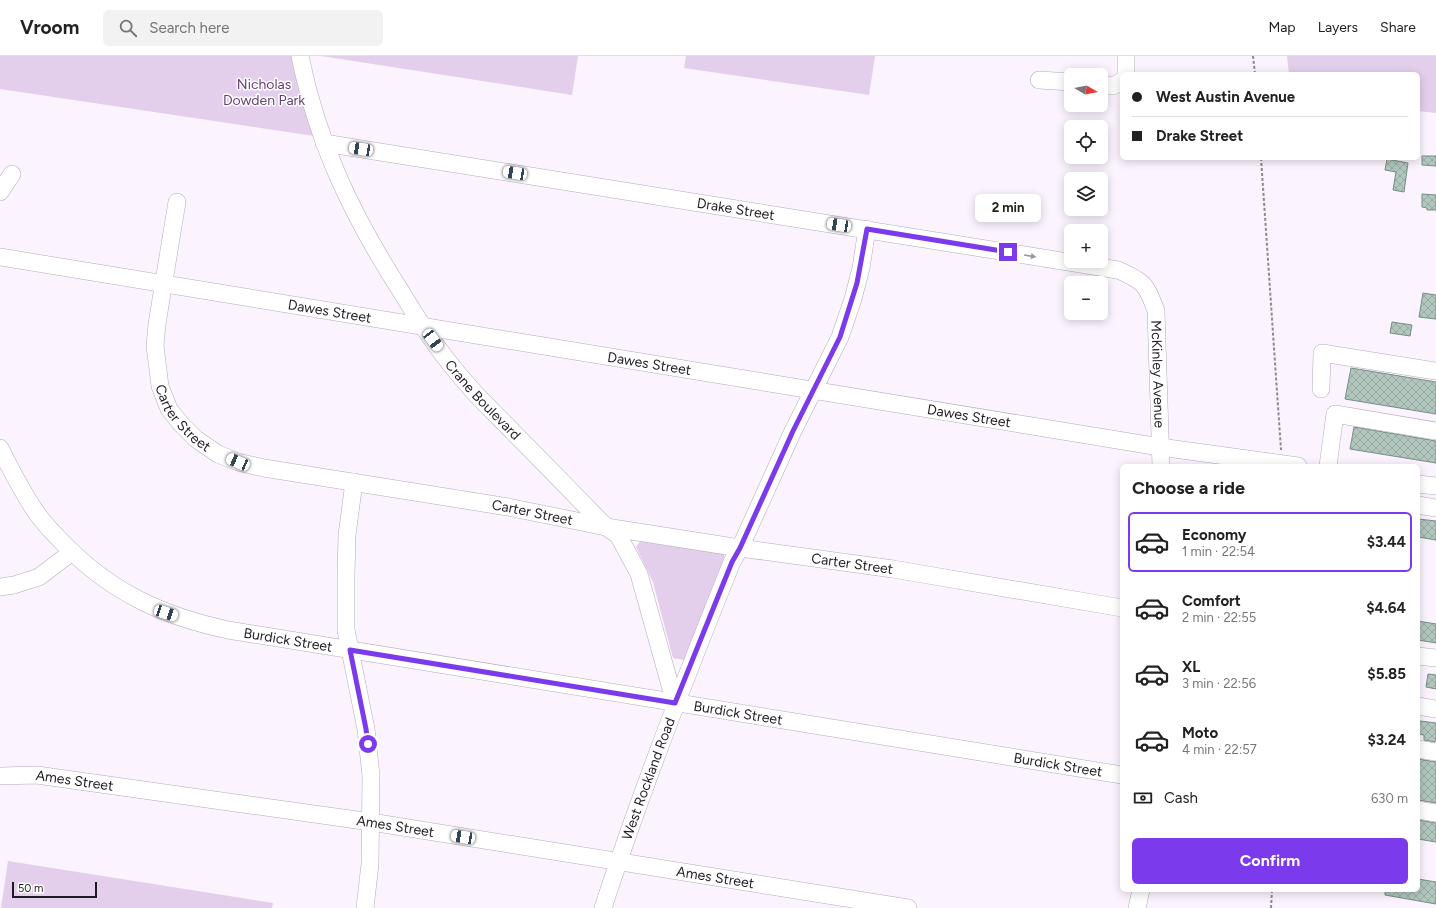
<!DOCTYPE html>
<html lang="en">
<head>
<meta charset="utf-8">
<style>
	:root { --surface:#fff; --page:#f2f2f2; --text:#222; --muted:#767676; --line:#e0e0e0; --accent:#7c3aed }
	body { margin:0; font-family:Figtree,sans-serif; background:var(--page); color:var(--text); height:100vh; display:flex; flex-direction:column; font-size:15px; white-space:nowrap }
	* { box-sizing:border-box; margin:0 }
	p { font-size:13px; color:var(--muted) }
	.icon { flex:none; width:22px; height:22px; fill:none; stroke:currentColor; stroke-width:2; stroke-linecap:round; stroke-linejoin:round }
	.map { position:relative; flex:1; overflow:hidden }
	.sheet { position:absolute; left:1120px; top:408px; width:300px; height:428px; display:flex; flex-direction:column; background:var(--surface); border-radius:6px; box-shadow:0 2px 10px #0003 }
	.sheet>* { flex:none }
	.guide { position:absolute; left:1120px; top:16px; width:300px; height:88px; border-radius:6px; box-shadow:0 2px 10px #0003; display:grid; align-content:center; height:88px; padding:0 12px; background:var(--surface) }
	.needle { width:26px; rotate:99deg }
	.tools { position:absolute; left:1064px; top:12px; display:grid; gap:8px }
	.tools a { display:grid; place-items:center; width:44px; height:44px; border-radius:6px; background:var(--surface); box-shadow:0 2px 10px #0003; font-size:20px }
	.scale { position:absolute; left:12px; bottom:10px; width:85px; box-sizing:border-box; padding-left:4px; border:2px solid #201b22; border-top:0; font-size:11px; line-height:14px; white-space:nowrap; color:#201b22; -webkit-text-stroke:3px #fff; paint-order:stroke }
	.end { position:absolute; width:18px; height:18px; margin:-9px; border:5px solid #7c3aed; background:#fff; box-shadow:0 0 0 2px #fff }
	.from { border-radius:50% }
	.bubble { position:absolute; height:28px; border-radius:6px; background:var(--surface); box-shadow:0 2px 10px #0003; font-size:13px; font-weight:700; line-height:28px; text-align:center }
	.car { position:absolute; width:12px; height:24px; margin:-12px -6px; border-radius:5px; box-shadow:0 0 3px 1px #0007; background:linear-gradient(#fff 24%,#345 0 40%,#fff 0 76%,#345 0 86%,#fff 0) }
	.guide b { display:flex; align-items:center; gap:14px; height:38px; font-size:15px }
	.guide b+b { border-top:1px solid var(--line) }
	.guide i { width:10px; height:10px; background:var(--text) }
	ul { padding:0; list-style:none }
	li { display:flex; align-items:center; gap:12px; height:60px; margin:0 8px 6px; padding:0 4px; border:2px solid transparent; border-radius:6px }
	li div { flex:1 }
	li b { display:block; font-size:15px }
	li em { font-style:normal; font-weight:700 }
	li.current { border-color:var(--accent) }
	li>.icon { width:36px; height:36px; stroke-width:1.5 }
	h2 { padding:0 12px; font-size:18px; line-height:48px }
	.pay { display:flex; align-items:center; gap:10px; height:44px; padding:0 12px; font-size:15px }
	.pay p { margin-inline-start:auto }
	.action { display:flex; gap:8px; margin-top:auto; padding:8px 12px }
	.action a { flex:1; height:46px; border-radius:6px; background:var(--accent); color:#fff; font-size:16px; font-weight:700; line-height:46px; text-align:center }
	header { display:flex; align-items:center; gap:24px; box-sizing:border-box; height:56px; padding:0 20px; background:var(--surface); border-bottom:1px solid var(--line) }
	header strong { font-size:19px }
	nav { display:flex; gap:22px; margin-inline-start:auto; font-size:14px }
	.search { width:280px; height:36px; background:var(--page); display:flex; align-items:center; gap:10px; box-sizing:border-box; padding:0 14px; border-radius:6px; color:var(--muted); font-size:15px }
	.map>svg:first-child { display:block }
	.green { fill:#e3cfeb }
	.building { fill:url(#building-cross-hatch); stroke:#788d85 }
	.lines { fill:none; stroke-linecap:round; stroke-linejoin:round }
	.minor-casing { stroke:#b6aabb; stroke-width:18 }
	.path { stroke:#8e8891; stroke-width:2; stroke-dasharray:3 2; stroke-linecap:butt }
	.minor { stroke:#fff; stroke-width:17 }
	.oneway { fill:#9b989c }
	.route { stroke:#7c3aed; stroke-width:5 }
	.labels { text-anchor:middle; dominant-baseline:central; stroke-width:3; stroke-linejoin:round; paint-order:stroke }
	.park-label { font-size:14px; fill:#664077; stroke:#fff }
	.street-label { font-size:14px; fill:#201b22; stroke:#fff }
</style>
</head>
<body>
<header>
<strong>Vroom</strong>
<div class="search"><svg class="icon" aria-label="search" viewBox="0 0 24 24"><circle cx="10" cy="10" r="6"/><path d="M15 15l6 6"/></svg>Search here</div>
<nav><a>Map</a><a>Layers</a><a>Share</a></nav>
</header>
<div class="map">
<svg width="1436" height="852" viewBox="0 0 1436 852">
	<defs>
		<pattern id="building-cross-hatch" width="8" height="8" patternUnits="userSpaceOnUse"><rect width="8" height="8" fill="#b1c7be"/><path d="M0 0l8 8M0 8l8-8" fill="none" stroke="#98aaa3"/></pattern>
	</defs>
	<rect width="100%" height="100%" fill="#fbf3fe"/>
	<path class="green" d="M0 0H308L314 80 0 33Z
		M321 0H578L572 39Z
		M686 0H875L869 39 684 12Z
		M1287 0H1436V57L1418 55V18H1289Z
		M643 482 724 494V505L684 604 673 602 653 526 636 491Z
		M8 805 273 847 272 852H1Z"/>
	<path class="building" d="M1422 100H1436V110L1422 109Z
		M1387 103 1408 107 1404 136 1393 134 1396 116 1385 114Z
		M1422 138 1436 139V154H1427V152L1422 151Z
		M1423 237 1436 239V263L1419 261Z
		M1392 266 1412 269 1410 280 1390 277Z
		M1351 312 1436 326V358L1345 343Z
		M1354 371 1436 385V407L1350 393Z
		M1418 463 1436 465V484L1418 481Z
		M1418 565 1436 568V587L1418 584Z
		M1428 618 1436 619V633L1426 631Z
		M1420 665 1436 667V682L1435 686 1424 684V679L1418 678Z
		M1418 703 1436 706V747L1418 744Z
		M1418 764 1436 767V786L1418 783Z
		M1418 823 1436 826V848L1385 839V834H1418Z"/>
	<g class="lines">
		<g class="minor-casing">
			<g id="minor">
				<path id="s1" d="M300 0C318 89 353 161 402 237 421 269 442 300 467 328 481 345 498 360 513 376 544 407 575 439 606 471L618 479 639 518 675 647"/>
				<path d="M1126 18V0"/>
				<path d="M1039 24 1071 26"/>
				<path d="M1101 29 1113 30 1122 25"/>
				<path id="s2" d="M324 87 1118 214C1144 225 1147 229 1156 255L1161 410"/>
				<path d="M0 136 12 118"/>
				<path id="s3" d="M177 146 157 268 155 290 160 330 169 353 181 368 196 383 218 398 238 406 264 412 508 451 606 471 740 492 893 513 1122 552"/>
				<path id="s4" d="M0 201 1160 391 1298 410"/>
				<path d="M1321 333 1322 297 1436 315"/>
				<path id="s5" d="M0 392C11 414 22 436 36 456 44 468 55 479 66 490 113 537 163 560 228 574L1122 719"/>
				<path d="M1328 410 1335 358 1436 375"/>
				<path d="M354 426 347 479 346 519V574L366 673 371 720 370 808 365 852"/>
				<path d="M1418 428 1436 430"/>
				<path d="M1418 449 1436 452"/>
				<path d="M0 531 14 529 39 521 72 496"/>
				<path d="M1418 600 1436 602"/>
				<path d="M1418 650 1436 653"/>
				<path d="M1418 693 1436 696"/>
				<path id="s6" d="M0 720 37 719 371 766 908 852"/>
				<path d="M1418 754 1436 757"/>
				<path id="s7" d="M603 852C641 735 686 620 732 506L740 492 793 375 840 281 853 243 861 212 867 173"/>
				<path d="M1137 852 1141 834"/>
			</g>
		</g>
		<path class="path" d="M1253 0 1255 18
			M1261 102 1281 394
			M1271 852 1272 834"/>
		<use href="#minor" class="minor"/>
	</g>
	<defs><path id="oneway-solid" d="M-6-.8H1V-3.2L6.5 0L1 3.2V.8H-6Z"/></defs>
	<use class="oneway" href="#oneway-solid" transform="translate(1030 200) rotate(9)"/>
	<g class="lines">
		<path class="route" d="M368 688 366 673 350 594 675 647 732 506 740 492 793 375 840 281 857 227 867 173 1008 196"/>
	</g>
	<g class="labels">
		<g class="park-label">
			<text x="264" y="28">Nicholas<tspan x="264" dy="16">Dowden Park</tspan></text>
		</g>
		<g class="street-label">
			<text stroke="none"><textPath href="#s2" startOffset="417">Drake Street</textPath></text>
			<text stroke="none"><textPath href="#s4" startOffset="334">Dawes Street</textPath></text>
			<text stroke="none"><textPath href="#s4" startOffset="658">Dawes Street</textPath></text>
			<text stroke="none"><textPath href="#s2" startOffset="926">McKinley Avenue</textPath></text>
			<text stroke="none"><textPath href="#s1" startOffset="394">Crane Boulevard</textPath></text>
			<text stroke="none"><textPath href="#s3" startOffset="226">Carter Street</textPath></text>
			<text stroke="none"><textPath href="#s4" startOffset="982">Dawes Street</textPath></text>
			<text stroke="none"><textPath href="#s3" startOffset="598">Carter Street</textPath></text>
			<text stroke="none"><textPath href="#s3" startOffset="922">Carter Street</textPath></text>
			<text stroke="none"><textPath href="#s5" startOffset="365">Burdick Street</textPath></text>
			<text stroke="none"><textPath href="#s5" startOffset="821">Burdick Street</textPath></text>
			<text stroke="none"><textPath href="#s5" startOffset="1145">Burdick Street</textPath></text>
			<text stroke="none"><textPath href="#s7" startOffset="137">West Rockland Road</textPath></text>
			<text stroke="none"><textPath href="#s6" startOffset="75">Ames Street</textPath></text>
			<text stroke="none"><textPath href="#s6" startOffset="399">Ames Street</textPath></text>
			<text stroke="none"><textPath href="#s6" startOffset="723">Ames Street</textPath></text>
		</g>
	</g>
</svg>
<div class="tools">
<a><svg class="needle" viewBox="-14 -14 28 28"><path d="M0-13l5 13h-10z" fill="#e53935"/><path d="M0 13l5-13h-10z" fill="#767676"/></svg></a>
<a><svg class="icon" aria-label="locate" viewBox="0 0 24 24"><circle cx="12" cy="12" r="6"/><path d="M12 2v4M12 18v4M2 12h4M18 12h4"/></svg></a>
<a><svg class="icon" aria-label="layers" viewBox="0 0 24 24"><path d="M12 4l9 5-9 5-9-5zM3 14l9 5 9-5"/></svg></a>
<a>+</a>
<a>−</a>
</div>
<div class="scale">50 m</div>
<i class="end from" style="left:368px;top:688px"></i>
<i class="end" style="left:1008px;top:196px"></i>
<div class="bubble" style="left:975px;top:138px;width:66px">2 min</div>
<i class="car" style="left:361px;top:93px;rotate:279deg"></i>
<i class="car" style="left:515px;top:117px;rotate:279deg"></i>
<i class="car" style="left:839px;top:169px;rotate:279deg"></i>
<i class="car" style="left:433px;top:284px;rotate:143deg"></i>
<i class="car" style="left:238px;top:406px;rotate:293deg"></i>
<i class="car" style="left:166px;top:557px;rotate:108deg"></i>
<i class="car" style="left:463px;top:781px;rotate:279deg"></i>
<div class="guide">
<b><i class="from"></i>West Austin Avenue</b>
<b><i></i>Drake Street</b>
</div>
<section class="sheet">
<h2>Choose a ride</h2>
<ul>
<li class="current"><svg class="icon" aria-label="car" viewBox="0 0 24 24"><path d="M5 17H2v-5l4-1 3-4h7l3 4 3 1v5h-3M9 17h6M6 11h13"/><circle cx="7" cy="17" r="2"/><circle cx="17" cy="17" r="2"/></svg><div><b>Economy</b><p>1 min · 22:54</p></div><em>$3.44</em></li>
<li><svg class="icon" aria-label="car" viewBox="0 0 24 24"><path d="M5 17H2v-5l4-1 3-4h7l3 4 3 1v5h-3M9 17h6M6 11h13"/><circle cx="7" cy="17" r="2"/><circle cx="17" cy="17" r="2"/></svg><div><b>Comfort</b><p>2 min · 22:55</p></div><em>$4.64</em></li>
<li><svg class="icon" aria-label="car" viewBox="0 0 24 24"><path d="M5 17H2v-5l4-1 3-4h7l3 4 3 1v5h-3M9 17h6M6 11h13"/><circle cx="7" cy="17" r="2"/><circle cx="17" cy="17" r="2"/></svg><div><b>XL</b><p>3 min · 22:56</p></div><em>$5.85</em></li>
<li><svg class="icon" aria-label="car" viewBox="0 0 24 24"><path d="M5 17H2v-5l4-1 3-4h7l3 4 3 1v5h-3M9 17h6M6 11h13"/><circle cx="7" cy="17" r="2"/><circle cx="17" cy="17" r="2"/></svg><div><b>Moto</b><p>4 min · 22:57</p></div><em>$3.24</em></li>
</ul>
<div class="pay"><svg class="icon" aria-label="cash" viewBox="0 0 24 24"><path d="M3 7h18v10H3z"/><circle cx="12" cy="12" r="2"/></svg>Cash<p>630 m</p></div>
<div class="action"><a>Confirm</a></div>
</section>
</div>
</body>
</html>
